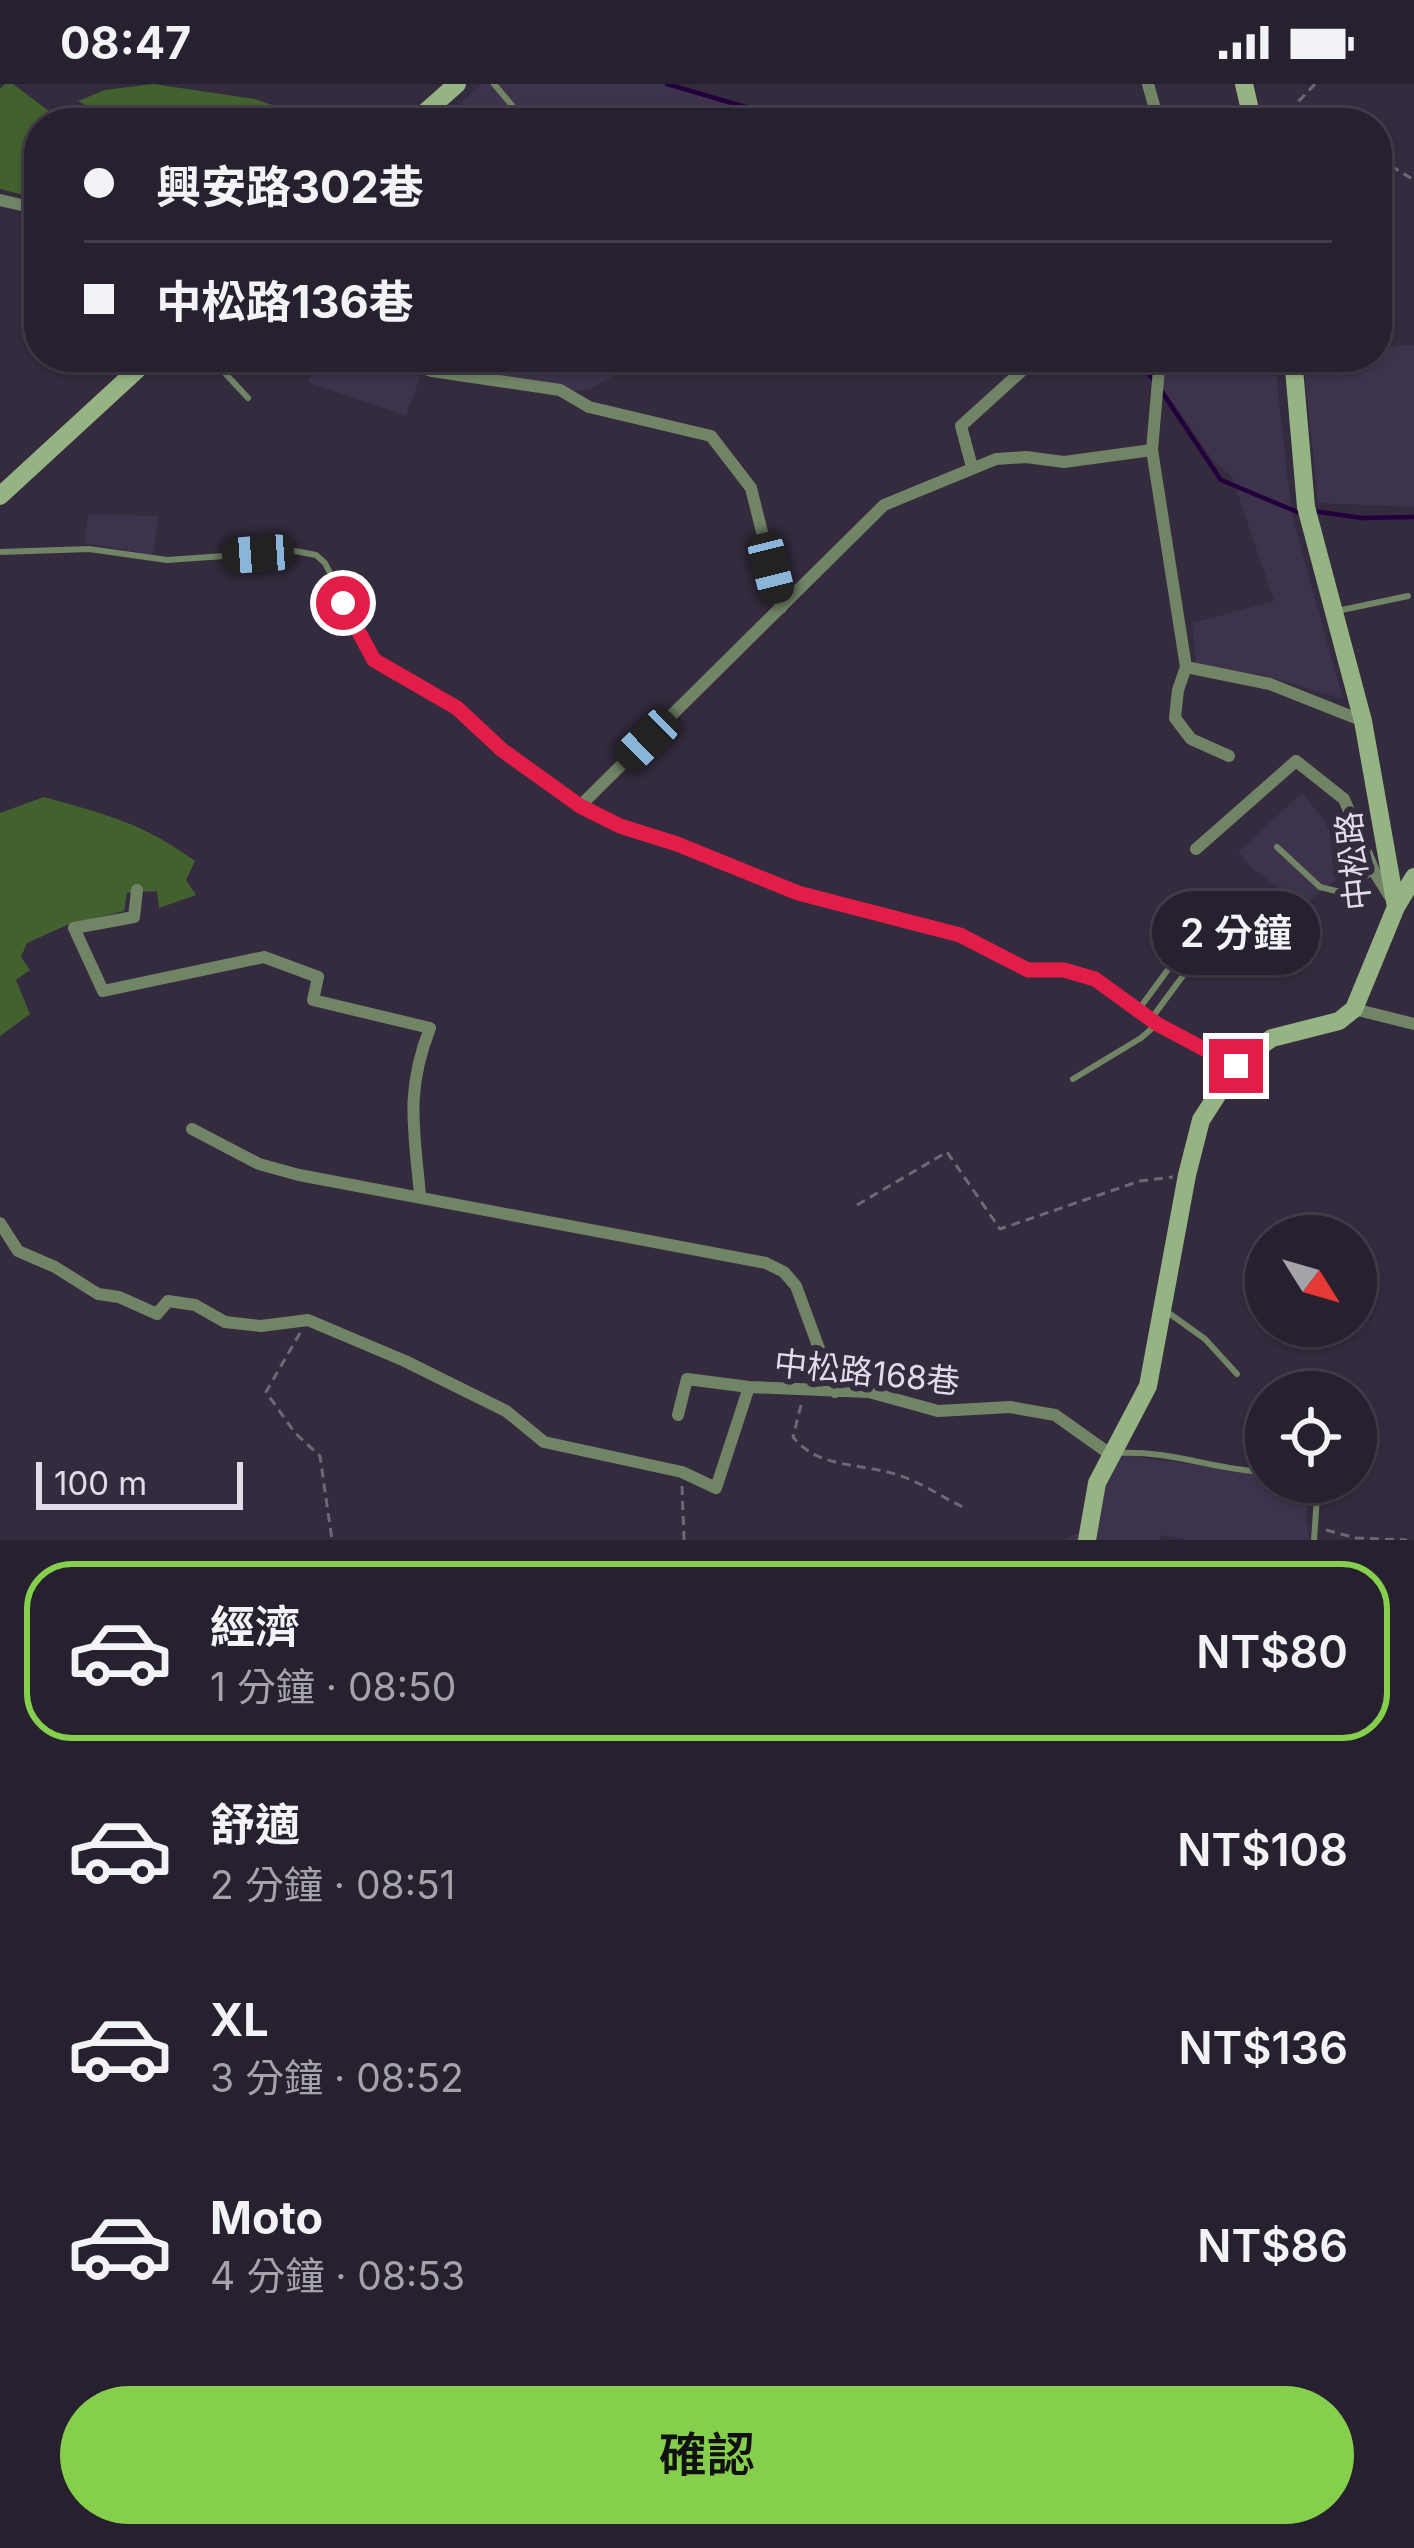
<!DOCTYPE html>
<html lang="zh-TW">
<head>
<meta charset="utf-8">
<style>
	:root { --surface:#27202e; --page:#332d3a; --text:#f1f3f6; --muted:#a4a3aa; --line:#433e4a; --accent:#85cf4c }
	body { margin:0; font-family:Inter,"Noto Sans TC",sans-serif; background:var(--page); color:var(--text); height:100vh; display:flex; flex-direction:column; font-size:45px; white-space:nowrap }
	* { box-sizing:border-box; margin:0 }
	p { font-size:39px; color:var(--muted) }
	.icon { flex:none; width:66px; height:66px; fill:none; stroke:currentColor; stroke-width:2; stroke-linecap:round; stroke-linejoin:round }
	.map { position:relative; height:1456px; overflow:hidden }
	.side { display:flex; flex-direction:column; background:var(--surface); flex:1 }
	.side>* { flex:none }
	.guide { position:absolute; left:24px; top:24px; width:1368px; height:264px; border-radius:48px; box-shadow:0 3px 9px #0004,0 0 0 3px var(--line); display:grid; align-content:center; height:264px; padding:0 60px; background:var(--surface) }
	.needle { width:78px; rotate:127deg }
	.tools { position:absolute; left:1245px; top:1131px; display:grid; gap:24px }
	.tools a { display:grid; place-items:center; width:132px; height:132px; border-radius:50%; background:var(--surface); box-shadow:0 3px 9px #0004,0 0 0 3px var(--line); font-size:60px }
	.scale { position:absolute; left:36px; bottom:30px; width:207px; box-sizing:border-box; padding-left:12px; border:6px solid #e1dce8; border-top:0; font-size:33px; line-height:42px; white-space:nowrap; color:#e1dce8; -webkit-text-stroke:9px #342b3e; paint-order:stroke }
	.end { position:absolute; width:54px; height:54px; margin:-27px; border:15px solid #e11d48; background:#fff; box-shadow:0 0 0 6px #fff }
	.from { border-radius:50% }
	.bubble { position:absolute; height:84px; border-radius:42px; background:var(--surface); box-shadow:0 3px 9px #0004,0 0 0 3px var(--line); font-size:39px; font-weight:600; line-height:84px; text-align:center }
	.car { position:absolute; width:36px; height:72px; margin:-36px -18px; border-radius:15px; box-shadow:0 0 9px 3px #0007; background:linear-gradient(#222 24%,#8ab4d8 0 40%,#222 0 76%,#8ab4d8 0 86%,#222 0) }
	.guide b { display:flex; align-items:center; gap:42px; height:114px; font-size:45px }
	.guide b+b { border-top:3px solid var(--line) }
	.guide i { width:30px; height:30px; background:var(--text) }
	ul { padding:21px 0 0; list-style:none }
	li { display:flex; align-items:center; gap:36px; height:180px; margin:0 24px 18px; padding:0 36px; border:6px solid transparent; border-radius:48px }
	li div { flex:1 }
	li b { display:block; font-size:45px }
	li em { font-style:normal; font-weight:600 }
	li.active { border-color:var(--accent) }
	li>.icon { width:108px; height:108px; stroke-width:1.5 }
	.action { display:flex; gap:24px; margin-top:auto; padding:24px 60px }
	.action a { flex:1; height:138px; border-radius:72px; background:var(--accent); color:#111; font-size:48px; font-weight:600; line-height:138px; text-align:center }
	.status { display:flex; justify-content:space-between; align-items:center; height:84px; padding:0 60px; background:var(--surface); direction:ltr }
	.status svg { height:33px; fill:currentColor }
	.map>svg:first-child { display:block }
	.built { fill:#3e334c }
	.green { fill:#43612f }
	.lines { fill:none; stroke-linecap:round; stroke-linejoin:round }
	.stream { stroke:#22003c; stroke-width:4.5 }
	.path { stroke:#6f6778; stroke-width:3; stroke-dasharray:9 6; stroke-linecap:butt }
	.lane { stroke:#718466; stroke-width:6 }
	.street { stroke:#718466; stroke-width:12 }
	.secondary { stroke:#96b483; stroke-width:18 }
	.route { stroke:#e11d48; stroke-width:15 }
	.labels { text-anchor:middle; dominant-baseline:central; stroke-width:12; stroke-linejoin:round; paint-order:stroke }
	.street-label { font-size:33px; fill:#e1dce8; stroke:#342b3e }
</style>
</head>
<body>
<div class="status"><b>08:47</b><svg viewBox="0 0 49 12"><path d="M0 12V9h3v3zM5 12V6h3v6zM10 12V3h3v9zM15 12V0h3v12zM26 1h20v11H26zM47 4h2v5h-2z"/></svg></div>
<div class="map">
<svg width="1414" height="1456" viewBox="0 0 1414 1456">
	<rect width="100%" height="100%" fill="#342b3e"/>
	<path class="built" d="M482 0H668L791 39H438Z
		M1414 261V423L1318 419 1303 273H1377V263Z
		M319 273H647L590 305 573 307 422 287 406 332 308 298Z
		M1161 273H1274L1292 432 1343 615 1262 591 1196 581 1192 539 1274 517 1232 392 1215 379 1160 300Z
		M88 430 159 432 153 471 84 459Z
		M1302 709 1322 733 1351 784 1303 822 1252 784 1238 768Z
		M1122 1371 1266 1390V1398H1309L1306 1437 1310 1456H1186L1162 1451 1159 1456H1063L1097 1441 1099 1415Z"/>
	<path class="green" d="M5 0H13L65 39H39V115L0 105V5Z
		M153 0 255 15 324 39H117L78 17 105 6Z
		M44 713C107 731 141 738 195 777L186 796 196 811 159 824 157 807 127 809 124 827 67 841 27 859 21 873 30 886 16 896 30 930 0 952V729Z"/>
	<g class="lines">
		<path class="stream" d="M667 0 800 39
			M1133 273 1153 295
			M1160 305 1221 396 1302 430
			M1313 427 1362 434 1414 433"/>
		<path class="path" d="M1278 39 1315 0
			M1377 82 1386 79 1414 96
			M857 1121 947 1068 1000 1145 1140 1097 1173 1093
			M300 1249 266 1308 295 1349 320 1372 332 1456
			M801 1321 793 1353C818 1385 862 1379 898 1391 923 1399 943 1414 967 1425
			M682 1402 684 1456
			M1326 1446 1356 1454 1407 1456"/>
		<path class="lane" d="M494 0 521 32
			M210 273 248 314
			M0 468 89 465 167 476 295 467 316 471 325 479 374 576 457 624 502 666 580 722 620 742 798 809 960 851 1028 886 1064 887 1095 895 1157 940 1233 980
			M1337 527 1408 512
			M1277 763 1320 803 1340 808 1371 789
			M1139 925 1195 849 1211 848 1237 881
			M1151 935 1185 889
			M1073 995 1141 954 1157 940
			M1166 1227 1205 1255 1237 1290
			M1116 1369C1174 1366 1212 1386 1266 1388
			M1314 1456 1318 1398"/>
		<path class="street" d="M1148 0 1159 39
			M0 116 39 125
			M388 273 432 287 560 306 589 323 711 352 751 404 781 524
			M1160 273 1152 366 1186 583 1270 600 1363 637
			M972 383 961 342 1037 273
			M1186 583 1178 606 1175 634 1191 655 1229 672
			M580 722 884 421 996 375 1026 373 1064 378 1152 366
			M1196 765 1296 677 1344 715 1374 787 1389 811
			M137 806 134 833 74 844 103 907 264 873 318 893 313 916 430 944C405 1008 414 1044 420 1111
			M1354 925 1414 940
			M192 1045 259 1080 299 1091 766 1179 784 1188 796 1202 835 1308
			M0 1139 18 1167 55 1183 98 1210 119 1213 157 1230 168 1217 195 1221 225 1238 261 1242 308 1236 405 1277 506 1327 544 1358 682 1388 716 1404 749 1303 869 1308 938 1327 1010 1323 1055 1331 1110 1370
			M678 1331 687 1295 749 1303"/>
		<path class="secondary" d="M1244 0 1253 39
			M413 39 457 0
			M0 412 151 273
			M1396 823 1414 793
			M1087 1456 1097 1399 1148 1302 1187 1091 1201 1036 1236 982 1256 965 1272 954 1339 937 1354 925 1396 823 1363 637 1306 423 1293 273"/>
	</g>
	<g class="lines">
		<path class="route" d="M343 519 374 576 457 624 502 666 580 722 620 742 677 760 798 809 960 851 1028 886H1064L1095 895 1157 940 1236 982"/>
	</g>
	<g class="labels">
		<g class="street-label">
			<text transform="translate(1353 777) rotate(-96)">中松路</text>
			<text transform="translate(867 1288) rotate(6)">中松路168巷</text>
		</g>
	</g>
</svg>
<div class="tools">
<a><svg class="needle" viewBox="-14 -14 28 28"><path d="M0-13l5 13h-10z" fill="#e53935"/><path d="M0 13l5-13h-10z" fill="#a4a3aa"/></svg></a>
<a><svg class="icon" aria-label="locate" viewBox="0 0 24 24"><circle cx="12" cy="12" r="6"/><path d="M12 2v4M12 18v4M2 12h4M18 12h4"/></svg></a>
</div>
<div class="scale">100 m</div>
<i class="end from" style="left:343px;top:519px"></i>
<i class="end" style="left:1236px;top:982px"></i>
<div class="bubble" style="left:1152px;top:807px;width:168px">2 分鐘</div>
<i class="car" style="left:258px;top:470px;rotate:266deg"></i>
<i class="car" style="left:771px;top:484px;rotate:166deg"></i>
<i class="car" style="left:647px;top:656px;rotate:226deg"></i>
<div class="guide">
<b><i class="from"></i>興安路302巷</b>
<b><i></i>中松路136巷</b>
</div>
</div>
<section class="side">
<ul>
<li class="active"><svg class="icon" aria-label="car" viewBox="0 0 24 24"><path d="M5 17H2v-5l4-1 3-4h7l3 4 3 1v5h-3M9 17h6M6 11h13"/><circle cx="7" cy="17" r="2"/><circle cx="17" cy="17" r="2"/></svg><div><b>經濟</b><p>1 分鐘 · 08:50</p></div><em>NT$80</em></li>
<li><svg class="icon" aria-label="car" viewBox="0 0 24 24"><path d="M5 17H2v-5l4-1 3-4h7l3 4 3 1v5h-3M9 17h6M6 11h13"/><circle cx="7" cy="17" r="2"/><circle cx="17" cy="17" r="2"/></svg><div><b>舒適</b><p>2 分鐘 · 08:51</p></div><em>NT$108</em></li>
<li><svg class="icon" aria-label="car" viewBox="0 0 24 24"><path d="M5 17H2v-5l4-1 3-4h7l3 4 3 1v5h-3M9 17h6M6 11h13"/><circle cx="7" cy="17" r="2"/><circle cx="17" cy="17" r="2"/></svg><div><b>XL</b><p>3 分鐘 · 08:52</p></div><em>NT$136</em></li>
<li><svg class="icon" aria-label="car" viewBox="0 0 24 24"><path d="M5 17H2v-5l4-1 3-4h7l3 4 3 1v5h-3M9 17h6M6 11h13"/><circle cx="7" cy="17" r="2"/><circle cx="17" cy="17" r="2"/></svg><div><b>Moto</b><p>4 分鐘 · 08:53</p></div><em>NT$86</em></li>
</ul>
<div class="action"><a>確認</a></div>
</section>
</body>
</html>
